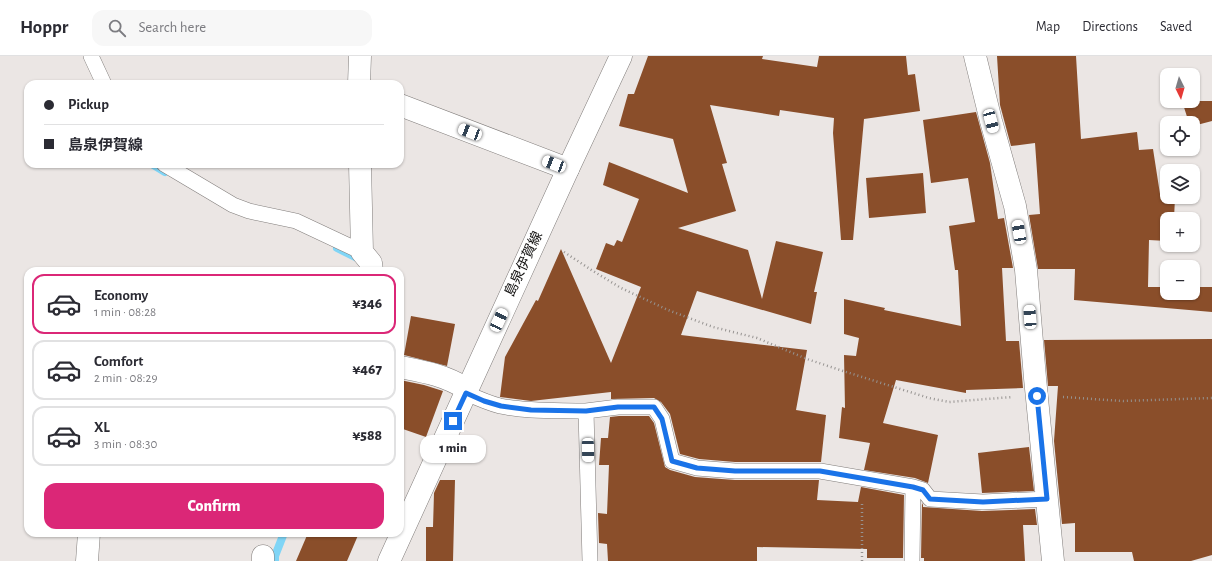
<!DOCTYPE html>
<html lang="en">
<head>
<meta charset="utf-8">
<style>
	:root { --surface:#fff; --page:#f7f7f7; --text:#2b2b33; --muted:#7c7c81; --line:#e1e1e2; --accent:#db2777 }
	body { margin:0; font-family:"Alegreya Sans","Noto Sans JP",sans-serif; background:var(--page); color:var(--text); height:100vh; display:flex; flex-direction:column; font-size:15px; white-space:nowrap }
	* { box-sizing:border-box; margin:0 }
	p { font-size:13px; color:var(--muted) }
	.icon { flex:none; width:22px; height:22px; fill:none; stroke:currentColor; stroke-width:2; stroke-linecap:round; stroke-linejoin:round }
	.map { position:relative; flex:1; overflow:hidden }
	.side { position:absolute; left:24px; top:211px; width:380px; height:270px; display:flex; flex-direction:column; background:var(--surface); border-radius:12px; box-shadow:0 1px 3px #0004 }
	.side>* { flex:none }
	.banner { position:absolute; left:24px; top:24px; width:380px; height:88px; border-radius:12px; box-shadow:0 1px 3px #0004; display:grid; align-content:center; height:88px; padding:0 20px; background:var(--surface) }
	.needle { width:26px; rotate:175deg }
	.tools { position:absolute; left:1160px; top:12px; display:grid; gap:8px }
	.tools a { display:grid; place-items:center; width:40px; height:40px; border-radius:8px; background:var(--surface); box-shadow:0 1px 3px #0004; font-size:20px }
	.end { position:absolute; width:18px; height:18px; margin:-9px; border:5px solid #1a73e8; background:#fff; box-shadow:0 0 0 2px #fff }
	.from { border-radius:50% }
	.bubble { position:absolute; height:28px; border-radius:12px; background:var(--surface); box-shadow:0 1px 3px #0004; font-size:13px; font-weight:800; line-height:28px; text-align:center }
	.car { position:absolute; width:12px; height:24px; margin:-12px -6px; border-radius:5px; box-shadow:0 0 3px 1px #0007; background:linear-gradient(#fff 24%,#345 0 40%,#fff 0 76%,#345 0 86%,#fff 0) }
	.banner b { display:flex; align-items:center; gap:14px; height:38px; font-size:15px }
	.banner b+b { border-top:1px solid var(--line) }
	.banner i { width:10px; height:10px; background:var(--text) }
	ul { padding:7px 0 0; list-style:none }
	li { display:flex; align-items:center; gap:12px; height:60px; margin:0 8px 6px; padding:0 12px; border:2px solid var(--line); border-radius:12px }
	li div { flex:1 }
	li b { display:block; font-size:15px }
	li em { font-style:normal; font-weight:800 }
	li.on { border-color:var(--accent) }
	li>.icon { width:36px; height:36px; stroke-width:1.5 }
	.button { display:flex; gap:8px; margin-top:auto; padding:8px 20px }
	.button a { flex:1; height:46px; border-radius:12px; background:var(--accent); color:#fff; font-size:16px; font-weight:800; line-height:46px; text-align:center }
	header { display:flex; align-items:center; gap:24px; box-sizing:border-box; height:56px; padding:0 20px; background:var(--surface); border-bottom:1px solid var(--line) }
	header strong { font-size:19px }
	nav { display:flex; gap:22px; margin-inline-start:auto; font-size:14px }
	.search { width:280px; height:36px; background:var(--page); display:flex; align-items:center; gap:10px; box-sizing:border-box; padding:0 14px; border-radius:12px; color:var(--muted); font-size:15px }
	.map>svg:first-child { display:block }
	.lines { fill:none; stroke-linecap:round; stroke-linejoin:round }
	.stream { stroke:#80d5f6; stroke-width:8 }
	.building { fill:#8a4e2a }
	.lane-casing { stroke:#817d7b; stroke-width:16 }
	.street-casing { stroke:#817d7b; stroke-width:23 }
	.secondary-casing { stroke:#817d7b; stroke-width:23 }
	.path { stroke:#969391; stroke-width:2.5; stroke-dasharray:1 3; stroke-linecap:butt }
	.lane { stroke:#fff; stroke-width:15 }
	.street { stroke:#fff; stroke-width:22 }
	.secondary { stroke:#fff; stroke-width:22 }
	.route { stroke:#1a73e8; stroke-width:5 }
	.labels { text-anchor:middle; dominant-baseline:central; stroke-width:4; stroke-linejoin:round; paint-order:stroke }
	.street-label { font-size:14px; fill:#100f0e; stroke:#fff }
</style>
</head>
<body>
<header>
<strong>Hoppr</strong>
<div class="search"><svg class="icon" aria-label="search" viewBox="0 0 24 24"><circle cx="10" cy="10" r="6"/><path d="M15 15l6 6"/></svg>Search here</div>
<nav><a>Map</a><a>Directions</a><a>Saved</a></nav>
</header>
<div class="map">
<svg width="1212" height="505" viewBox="0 0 1212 505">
	<rect width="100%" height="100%" fill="#ebe6e4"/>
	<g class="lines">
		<path class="stream" d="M152 108 165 116
			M337 192 361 204
			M275 505V500L284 477"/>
	</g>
	<path class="building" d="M648 0H763L762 3 817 11 819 0H906L908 19 915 18 920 55 864 63 853 184H841L833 77 834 62 780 54 779 60 710 49 727 107 722 108 736 155 678 172 748 194 762 243 776 185 823 196 814 236H817L811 268 697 235 681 279 807 294 796 354 826 359 821 406H735L699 403 680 398 670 358 661 346 654 342 611 343V336L531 345 500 341 505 301 536 244 538 245 561 193 611 307 641 231 596 213 606 187 614 190 617 184 622 186 639 143 603 129 609 106 688 137 673 83 619 70 628 38H634Z
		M997 0H1076L1081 83 1137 76 1139 94 1153 93 1160 138 1167 139V141H1175L1174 163H1167V185L1149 184 1148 231H1167V237H1193V231H1212V256L1074 244 1075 213H1038L1029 159 1040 158 1035 87 1011 90 1000 49Z
		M1182 45H1212V65L1193 70V67H1189Z
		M976 56 990 107 998 163 1004 162 1013 212H1002L1006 285H1019L1023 332 966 334V337L896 324 883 367 938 379 928 427 915 422 864 414 870 387 839 382 842 351 845 352 844 299 856 300 859 282 844 278V243L885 252 884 254 961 270 958 214H955L949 170 975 166 968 122 931 127 923 64Z
		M923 117 926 157 869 162 866 122Z
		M411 260 455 268 447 310 404 299Z
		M1212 283V499L1191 505H1134L1132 496H1075V467L1062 468 1054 385 1058 330H1048L1044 284Z
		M400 324 424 329 443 335 426 381 400 372Z
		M619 360H649L654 367 665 411 670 414 695 421 735 424H819L817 444 858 446 861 431 904 439 903 502H867V493L757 491V505H608L607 488 599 487 598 457 607 458 609 409H599L601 382H608L610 361Z
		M1029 391 1034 435 982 437 978 397Z
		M440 424H455L453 505H426V471H433L434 437Z
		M922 447 923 449V451L982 455 1035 453 1037 469H1023L1025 505H924V502H921Z
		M308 477H359L347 505H296Z"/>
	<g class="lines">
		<g class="lane-casing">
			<path id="lane" d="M91 0 104 28
				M164 108 233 149 249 155 296 165 362 196
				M466 337C477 342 488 347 500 350 528 356 558 354 586 355L590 505
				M586 355 618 351H654L662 363 672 405 697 412 735 415H820L913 431 923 434 930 443 983 446 1047 443
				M912 505 913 431"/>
		</g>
		<g class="street-casing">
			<path id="street" d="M975 0 991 65 1015 150 1026 214 1035 322 1053 505
				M359 28 360 0
				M400 49 568 113
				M360 108 362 196 371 207 372 215
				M400 311C426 316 444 319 467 333
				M263 500V505
				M87 505 89 477"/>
		</g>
		<g class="secondary-casing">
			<path id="secondary" d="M389 505 568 113 621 0"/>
		</g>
		<path class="path" d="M564 196 593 215 621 232 668 254 713 271 757 282 807 303 843 315 929 342 949 346 1012 341
			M1063 341 1123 345 1212 342
			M862 505V445"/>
		<use href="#lane" class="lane"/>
		<use href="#street" class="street"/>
		<use href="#secondary" class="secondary"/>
	</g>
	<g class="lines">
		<path class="route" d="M453 365 466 337 484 345 501 350 531 354 586 355 618 351H654L662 363 672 405 697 412 735 415H820L913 431 923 434 930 443 983 446 1047 443 1037 340"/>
	</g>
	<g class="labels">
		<g class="street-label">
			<text transform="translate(524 208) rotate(-65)">島泉伊賀線</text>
		</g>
	</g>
</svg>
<div class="tools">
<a><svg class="needle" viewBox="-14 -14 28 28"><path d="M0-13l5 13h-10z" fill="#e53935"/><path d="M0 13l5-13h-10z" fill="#7c7c81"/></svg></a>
<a><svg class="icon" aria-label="locate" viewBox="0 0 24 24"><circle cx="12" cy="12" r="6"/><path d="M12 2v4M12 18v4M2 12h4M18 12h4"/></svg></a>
<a><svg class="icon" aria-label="layers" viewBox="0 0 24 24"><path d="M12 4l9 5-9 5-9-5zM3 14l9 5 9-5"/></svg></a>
<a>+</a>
<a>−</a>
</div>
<i class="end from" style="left:1037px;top:340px"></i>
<i class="end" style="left:453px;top:365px"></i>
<div class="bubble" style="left:420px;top:379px;width:66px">1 min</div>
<i class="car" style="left:991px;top:65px;rotate:165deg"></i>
<i class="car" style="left:470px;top:76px;rotate:291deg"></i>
<i class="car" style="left:554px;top:108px;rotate:291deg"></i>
<i class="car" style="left:1019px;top:176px;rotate:350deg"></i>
<i class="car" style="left:1030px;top:261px;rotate:356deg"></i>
<i class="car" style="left:499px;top:264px;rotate:25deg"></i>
<i class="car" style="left:588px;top:394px;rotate:179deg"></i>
<div class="banner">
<b><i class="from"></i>Pickup</b>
<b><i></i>島泉伊賀線</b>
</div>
<section class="side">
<ul>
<li class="on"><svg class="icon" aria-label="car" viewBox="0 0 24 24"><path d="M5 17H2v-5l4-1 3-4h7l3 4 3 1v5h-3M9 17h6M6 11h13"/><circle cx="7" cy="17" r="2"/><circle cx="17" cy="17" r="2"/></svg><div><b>Economy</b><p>1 min · 08:28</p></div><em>¥346</em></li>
<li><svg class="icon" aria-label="car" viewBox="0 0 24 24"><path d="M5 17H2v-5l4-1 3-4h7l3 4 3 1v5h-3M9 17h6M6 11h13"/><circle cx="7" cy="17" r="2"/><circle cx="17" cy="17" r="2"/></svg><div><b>Comfort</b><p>2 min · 08:29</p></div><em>¥467</em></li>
<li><svg class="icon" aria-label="car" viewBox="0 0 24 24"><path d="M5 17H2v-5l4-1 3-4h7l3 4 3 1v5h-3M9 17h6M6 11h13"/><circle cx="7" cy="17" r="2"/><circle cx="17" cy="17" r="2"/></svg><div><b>XL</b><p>3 min · 08:30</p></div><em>¥588</em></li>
</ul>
<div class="button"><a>Confirm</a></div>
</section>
</div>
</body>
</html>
